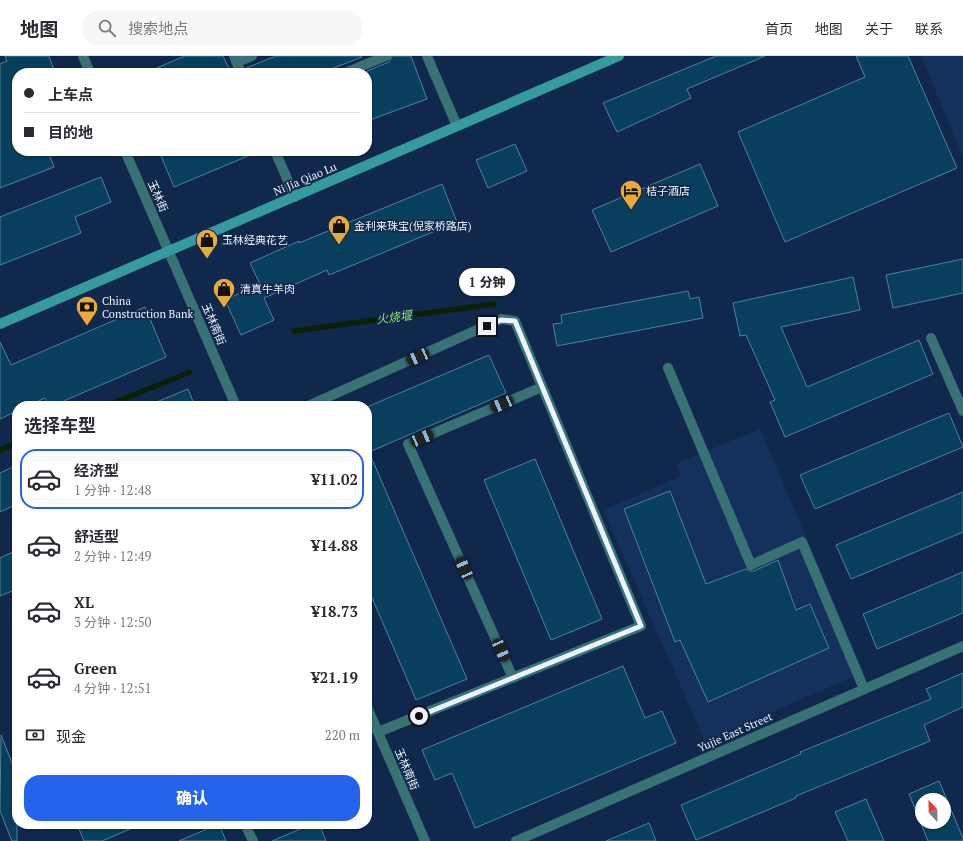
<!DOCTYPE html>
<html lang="zh">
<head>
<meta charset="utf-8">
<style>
	:root { --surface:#fff; --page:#f7f7f7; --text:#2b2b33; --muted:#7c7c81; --line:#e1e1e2; --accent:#2563eb }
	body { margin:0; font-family:"PT Serif","Noto Sans SC",serif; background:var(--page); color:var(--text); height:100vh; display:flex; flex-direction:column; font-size:15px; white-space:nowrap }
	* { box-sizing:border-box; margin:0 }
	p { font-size:13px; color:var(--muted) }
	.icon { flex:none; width:22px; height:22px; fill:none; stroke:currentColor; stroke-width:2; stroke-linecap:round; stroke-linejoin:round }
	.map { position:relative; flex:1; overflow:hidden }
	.side { position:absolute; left:12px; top:345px; width:360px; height:428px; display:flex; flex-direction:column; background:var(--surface); border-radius:16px; box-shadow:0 1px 3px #0004 }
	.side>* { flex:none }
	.guide { position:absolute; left:12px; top:12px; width:360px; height:88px; border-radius:16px; box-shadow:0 1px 3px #0004; display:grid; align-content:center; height:88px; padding:0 12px; background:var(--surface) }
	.needle { width:26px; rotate:338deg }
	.fabs { position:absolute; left:915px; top:737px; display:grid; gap:8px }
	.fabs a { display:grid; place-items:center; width:36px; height:36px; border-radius:50%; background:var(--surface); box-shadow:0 1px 3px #0004; font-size:20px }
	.end { position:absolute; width:18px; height:18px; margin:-9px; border:5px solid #ecf3fc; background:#111; box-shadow:0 0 0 2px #111 }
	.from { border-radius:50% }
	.bubble { position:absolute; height:28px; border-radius:14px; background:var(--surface); box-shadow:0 1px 3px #0004; font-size:13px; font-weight:800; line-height:28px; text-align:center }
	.car { position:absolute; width:12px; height:24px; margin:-12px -6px; border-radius:5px; box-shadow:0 0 3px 1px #0007; background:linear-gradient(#222 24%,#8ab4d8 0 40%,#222 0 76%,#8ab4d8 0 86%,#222 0) }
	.guide b { display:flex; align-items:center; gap:14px; height:38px; font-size:15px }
	.guide b+b { border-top:1px solid var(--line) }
	.guide i { width:10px; height:10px; background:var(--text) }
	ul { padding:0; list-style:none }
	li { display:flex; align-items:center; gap:12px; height:60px; margin:0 8px 6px; padding:0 4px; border:2px solid transparent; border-radius:16px }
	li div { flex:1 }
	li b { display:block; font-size:15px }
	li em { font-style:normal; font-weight:800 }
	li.selected { border-color:var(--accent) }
	li>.icon { width:36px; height:36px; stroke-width:1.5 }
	h2 { padding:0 12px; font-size:18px; line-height:48px }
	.pay { display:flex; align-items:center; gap:10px; height:44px; padding:0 12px; font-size:15px }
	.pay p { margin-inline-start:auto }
	.action { display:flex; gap:8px; margin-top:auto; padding:8px 12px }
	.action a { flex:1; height:46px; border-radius:16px; background:var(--accent); color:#fff; font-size:16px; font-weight:800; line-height:46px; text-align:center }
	header { display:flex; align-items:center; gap:24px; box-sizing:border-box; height:56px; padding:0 20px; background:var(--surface); border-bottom:1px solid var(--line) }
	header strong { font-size:19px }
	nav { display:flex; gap:22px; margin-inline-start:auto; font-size:14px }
	.search { width:280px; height:36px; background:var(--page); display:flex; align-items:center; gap:10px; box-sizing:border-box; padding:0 14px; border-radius:16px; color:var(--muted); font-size:15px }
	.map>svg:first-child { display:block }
	.built { fill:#14315b }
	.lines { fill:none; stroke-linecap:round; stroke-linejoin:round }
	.stream { stroke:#0c2005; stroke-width:5.5 }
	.building { fill:#073f5c; stroke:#4f80a0; fill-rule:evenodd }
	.service { stroke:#387274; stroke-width:10 }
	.minor { stroke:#387274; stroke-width:10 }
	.tertiary { stroke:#387274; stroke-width:10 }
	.secondary { stroke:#369b9f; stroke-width:10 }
	.route { stroke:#ecf3fc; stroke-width:5 }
	.labels { text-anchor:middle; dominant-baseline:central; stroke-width:3.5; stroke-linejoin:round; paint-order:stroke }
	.street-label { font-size:11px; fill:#ecf3fc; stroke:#10284c }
	.poi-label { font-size:11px; fill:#ecf3fc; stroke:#10284c; text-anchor:start }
	.water-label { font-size:12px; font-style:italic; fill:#8edf72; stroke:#10284c }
</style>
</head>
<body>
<header>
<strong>地图</strong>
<div class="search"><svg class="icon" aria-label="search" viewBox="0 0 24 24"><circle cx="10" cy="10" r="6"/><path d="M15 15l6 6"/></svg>搜索地点</div>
<nav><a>首页</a><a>地图</a><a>关于</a><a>联系</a></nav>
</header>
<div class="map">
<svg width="963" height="785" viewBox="0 0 963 785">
	<rect width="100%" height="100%" fill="#10284c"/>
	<path class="built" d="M921 0H963V101Z
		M760 373 864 616 705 685 603 454 681 420 676 408Z"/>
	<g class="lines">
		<path class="stream" d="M294 275 494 248
			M106 350 190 316
			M0 394 17 387"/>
	</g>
	<path class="building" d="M5 0H49L55 17H17V95H48L54 111 0 132V8L7 5Z
		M185 0H223L231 17H145Z
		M276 0H361L362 1 321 17H247L246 12Z
		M392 0H411L427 43 367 65V15L389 6Z
		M716 0H765L687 33 691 42 617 76 603 47Z
		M856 0H908L957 112 785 186 738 76 865 21Z
		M515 88 527 115 488 132 476 104Z
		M174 95H260L174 131 161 100Z
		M700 108 718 150 611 196 592 154Z
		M101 121 111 146 75 161 81 177 0 209V161Z
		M442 128 457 166 329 219 327 214 264 242 274 264 241 279 225 244 260 228 250 207 299 185V187Z
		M963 203V237L893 252 886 219Z
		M853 221 860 254 781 271 807 331 919 284 933 318 785 381 770 346 775 344 746 279 740 280 733 247Z
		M688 235 690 243 699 241 703 262 557 290 553 268 562 267 561 259Z
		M145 251 166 301 52 350H49L45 342 28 350H17V355L0 363V286L11 309Z
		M489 299 506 337 369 396 467 623 416 644 367 530V351Z
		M188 333 195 350H147Z
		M949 357 963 391 815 453 800 419Z
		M535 403 602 563 551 584 484 424Z
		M17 409V448L0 456V417Z
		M670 435 706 528 746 513 750 515H754L778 504 796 554 810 548 829 592 708 646 680 584 675 586 624 453Z
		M963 436V476L851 523 836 489Z
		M17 494V533L0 540V502Z
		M963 516V557L877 593 863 558Z
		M623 610 645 662 662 655 676 687 475 772 452 717 435 724 422 694Z
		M963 617V651L924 669 930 685 796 740V742L696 784 681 749 801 698 800 696 931 643 926 633Z
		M1 679 17 720V785H12L0 755Z
		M939 725 963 782V785H928L909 738ZM922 744H944V766H922Z
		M866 743 884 785H848L835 756Z
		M649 767 656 785H606Z
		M77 768H142L102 785H84Z
		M219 768 226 785H179Z
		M312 768H319L326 785H272Z"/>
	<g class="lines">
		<path class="service" d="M234 0 241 17
			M427 0 457 70
			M237 6 252 0
			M345 17 386 0
			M275 95 295 141
			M931 282 963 355
			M668 312 751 509 802 486 864 633
			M308 350 501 263 515 265 641 570 378 676
			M513 622 408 388 542 331"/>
		<path class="minor" d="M245 768 253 785
			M516 785 963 590"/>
		<path class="tertiary" d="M83 0 90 17
			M125 95 236 350
			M367 651 425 785"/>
		<path class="secondary" d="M0 268 619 0"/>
	</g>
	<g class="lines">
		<path class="route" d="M419 660 641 570 515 265 501 264 487 270"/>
	</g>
	<defs>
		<g id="hotel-pin" transform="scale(1.15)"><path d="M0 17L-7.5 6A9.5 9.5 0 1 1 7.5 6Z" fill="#e9ab38" stroke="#10284c"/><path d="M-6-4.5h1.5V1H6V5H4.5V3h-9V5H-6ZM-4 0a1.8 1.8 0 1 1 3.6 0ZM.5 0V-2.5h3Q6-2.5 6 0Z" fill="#111"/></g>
		<g id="shop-pin" transform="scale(1.15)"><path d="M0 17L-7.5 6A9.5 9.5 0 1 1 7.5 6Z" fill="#e9ab38" stroke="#10284c"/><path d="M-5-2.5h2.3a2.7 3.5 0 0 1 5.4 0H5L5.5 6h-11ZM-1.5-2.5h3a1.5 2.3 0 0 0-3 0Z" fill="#111"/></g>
		<g id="bank-pin" transform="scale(1.15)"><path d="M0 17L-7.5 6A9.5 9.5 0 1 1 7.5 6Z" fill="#e9ab38" stroke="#10284c"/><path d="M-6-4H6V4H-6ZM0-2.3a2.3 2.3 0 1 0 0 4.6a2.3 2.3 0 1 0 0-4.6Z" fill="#111"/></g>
	</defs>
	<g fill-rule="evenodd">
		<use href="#hotel-pin" x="631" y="135"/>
		<use href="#shop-pin" x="339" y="170"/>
		<use href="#shop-pin" x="207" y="184"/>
		<use href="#shop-pin" x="224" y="233"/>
		<use href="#bank-pin" x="87" y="251"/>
	</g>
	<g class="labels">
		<g class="street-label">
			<text transform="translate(305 123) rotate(-23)">Ni Jia Qiao Lu</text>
			<text transform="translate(158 140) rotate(66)">玉林街</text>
			<text transform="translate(214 268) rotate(67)">玉林南街</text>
			<text transform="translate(735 676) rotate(-24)">Yujie East Street</text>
			<text transform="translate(407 713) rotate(67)">玉林南街</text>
		</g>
		<g class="poi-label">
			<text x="646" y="135">桔子酒店</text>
			<text x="354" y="170">金利来珠宝(倪家桥路店)</text>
			<text x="222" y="184">玉林经典花艺</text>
			<text x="240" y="233">清真牛羊肉</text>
			<text x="102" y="245">China<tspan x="102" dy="13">Construction Bank</tspan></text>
		</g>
		<g class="water-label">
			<text transform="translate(394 261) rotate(-7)">火烧堰</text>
		</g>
	</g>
</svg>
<div class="fabs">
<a><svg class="needle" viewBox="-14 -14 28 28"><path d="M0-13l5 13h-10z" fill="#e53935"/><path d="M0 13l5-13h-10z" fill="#7c7c81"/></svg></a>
</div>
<i class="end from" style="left:419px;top:660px"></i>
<i class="end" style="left:487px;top:270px"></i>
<div class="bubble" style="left:459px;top:212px;width:56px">1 分钟</div>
<i class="car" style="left:418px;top:301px;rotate:246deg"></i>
<i class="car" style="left:502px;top:348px;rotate:247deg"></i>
<i class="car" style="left:422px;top:382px;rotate:67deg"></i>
<i class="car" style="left:464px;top:512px;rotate:336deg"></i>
<i class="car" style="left:501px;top:594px;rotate:156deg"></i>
<div class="guide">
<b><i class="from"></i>上车点</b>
<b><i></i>目的地</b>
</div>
<section class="side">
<h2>选择车型</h2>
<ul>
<li class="selected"><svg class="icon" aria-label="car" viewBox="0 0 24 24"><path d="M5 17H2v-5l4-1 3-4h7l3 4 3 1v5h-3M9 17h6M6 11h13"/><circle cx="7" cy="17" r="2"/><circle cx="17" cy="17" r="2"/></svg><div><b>经济型</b><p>1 分钟 · 12:48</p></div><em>¥11.02</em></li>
<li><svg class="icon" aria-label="car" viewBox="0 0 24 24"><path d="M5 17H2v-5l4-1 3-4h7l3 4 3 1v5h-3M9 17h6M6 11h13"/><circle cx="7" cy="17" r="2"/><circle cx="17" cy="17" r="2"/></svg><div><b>舒适型</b><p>2 分钟 · 12:49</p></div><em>¥14.88</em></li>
<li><svg class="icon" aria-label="car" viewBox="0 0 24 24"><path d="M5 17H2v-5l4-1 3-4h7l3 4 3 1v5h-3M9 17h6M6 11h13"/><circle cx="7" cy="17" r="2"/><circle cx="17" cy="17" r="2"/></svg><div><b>XL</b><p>3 分钟 · 12:50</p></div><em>¥18.73</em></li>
<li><svg class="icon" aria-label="car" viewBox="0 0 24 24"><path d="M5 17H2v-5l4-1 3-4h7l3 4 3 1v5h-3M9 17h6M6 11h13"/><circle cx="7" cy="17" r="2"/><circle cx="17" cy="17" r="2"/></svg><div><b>Green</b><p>4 分钟 · 12:51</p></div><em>¥21.19</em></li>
</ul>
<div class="pay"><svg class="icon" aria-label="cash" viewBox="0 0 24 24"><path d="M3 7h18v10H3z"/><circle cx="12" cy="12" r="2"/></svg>现金<p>220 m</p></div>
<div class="action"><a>确认</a></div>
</section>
</div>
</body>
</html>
